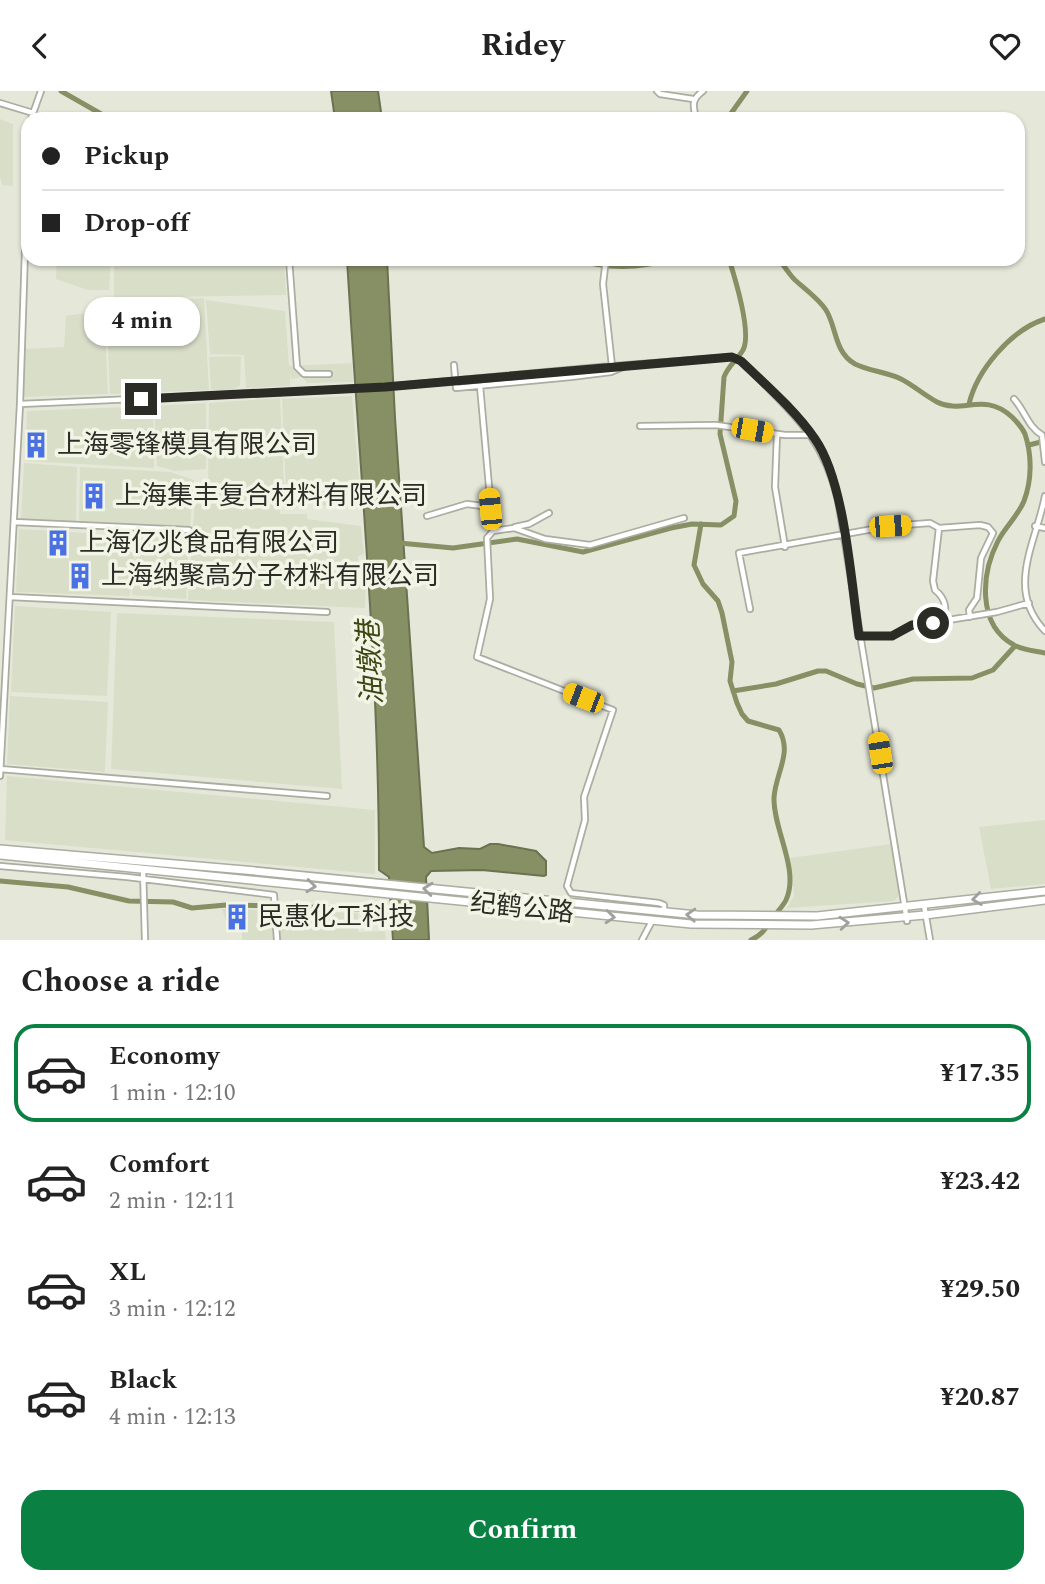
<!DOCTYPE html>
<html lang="en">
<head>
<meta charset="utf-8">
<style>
	:root { --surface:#fff; --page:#f6f6f6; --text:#222; --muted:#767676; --line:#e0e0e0; --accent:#0b8043 }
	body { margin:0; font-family:Spectral,"Noto Sans SC",serif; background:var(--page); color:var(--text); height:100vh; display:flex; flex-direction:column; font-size:26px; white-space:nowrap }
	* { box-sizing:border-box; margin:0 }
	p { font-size:23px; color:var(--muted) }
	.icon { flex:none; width:38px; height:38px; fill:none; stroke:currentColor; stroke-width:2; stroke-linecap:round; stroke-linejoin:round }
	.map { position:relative; height:849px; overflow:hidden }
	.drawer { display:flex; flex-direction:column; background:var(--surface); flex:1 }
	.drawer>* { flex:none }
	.guide { position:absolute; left:21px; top:21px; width:1004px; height:154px; border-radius:21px; box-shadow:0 2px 5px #0004; display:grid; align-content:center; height:154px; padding:0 21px; background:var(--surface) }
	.end { position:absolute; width:32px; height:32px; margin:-16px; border:9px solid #2b2c26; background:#fff; box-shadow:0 0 0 4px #fff }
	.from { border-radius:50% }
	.bubble { position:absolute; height:49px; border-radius:21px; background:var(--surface); box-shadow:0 2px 5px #0004; font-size:23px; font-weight:700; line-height:49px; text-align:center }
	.car { position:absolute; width:21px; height:42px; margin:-21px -10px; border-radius:9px; box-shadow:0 0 5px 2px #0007; background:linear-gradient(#f5c518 24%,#345 0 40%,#f5c518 0 76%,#345 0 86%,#f5c518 0) }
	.guide b { display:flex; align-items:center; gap:24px; height:66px; font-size:26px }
	.guide b+b { border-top:2px solid var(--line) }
	.guide i { width:18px; height:18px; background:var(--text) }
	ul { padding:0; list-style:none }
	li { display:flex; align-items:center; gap:21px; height:98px; margin:0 14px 10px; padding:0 7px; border:4px solid transparent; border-radius:21px }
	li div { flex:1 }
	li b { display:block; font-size:26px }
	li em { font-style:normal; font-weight:700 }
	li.on { border-color:var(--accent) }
	li>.icon { width:63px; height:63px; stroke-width:1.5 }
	h2 { padding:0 21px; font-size:32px; line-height:84px }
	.button { display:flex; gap:14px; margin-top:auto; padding:14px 21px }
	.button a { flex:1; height:80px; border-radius:21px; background:var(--accent); color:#fff; font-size:28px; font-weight:700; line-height:80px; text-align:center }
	header { display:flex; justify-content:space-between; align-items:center; height:91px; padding:0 21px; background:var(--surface); font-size:32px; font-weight:700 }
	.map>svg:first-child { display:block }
	.built { fill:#d9dec9 }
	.water { fill:#878f64; stroke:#6b7151; stroke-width:2 }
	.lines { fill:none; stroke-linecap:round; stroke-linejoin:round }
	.canal { stroke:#878f64; stroke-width:5 }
	.minor-casing { stroke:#aaada0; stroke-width:8 }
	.primary-casing { stroke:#aaada0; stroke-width:10 }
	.minor { stroke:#fff; stroke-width:4.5 }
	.primary { stroke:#fff; stroke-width:7 }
	.minor-bridge-casing { stroke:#aaada0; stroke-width:8; stroke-linecap:butt }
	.minor-bridge { stroke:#fff; stroke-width:4.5 }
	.oneway { stroke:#a0a09d }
	.route { stroke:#2b2c26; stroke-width:9 }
	.labels { text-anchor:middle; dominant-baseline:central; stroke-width:7; stroke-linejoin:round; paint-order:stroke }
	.poi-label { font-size:26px; fill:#2b2c26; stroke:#f2f5e6; text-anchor:start }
	.street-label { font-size:26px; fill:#2b2c26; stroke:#f2f5e6 }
	.water-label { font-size:28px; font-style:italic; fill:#3e4512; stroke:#f2f5e6 }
</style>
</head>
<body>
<header><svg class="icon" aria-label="back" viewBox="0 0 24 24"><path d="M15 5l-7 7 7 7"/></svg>Ridey<svg class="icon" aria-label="heart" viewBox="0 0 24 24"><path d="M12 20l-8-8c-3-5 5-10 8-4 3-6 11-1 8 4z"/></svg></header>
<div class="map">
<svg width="1045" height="849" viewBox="0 0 1045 849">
	<rect width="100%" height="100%" fill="#e5e8d9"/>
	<path class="built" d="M0 28 13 33V95L2 94 0 86Z
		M57 168H111L109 199H88L56 188Z
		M114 168H284L286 204 114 207Z
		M204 207 209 299 110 303 106 211Z
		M206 209 285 220 289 275 352 272 353 291 307 292 302 286 291 288 290 282V295L246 297 244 264 210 263Z
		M104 219 108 303 24 306 25 258 64 256 66 225Z
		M241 265 240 295 232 299H211L209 266Z
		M352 305 360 401 359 414 347 417 283 410 282 402 286 401 282 308Z
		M280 307 284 394 282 400 208 393 209 312Z
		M206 312V378L175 380 157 375 154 315Z
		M153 315 154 377 25 370 27 320Z
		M24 372 77 376 76 431 21 428Z
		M80 376 170 381 194 389 190 436 79 430Z
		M196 394 280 401V423H307V428L361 435 364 463 358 465 361 490 366 491 365 517 188 509Z
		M19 438 136 445 130 505 16 501Z
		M137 446 189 448 186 508 132 504Z
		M15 515 111 521 107 605 11 601Z
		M117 522 334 531 342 698 111 678Z
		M10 605 108 611 105 681 7 673Z
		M7 685 375 719V783L5 749Z
		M1045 729V793L991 798 979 736Z
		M891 753 898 801V806L894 810 787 817 794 805 790 767Z
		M222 818 358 822V841L385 840 386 849H242V834H227Z"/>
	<path class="water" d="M331 0H378L382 28H335Z
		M347 168H387L395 327 424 756 432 762 459 757 480 758 490 753H498L536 760 546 770V784L544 785 482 779 431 780 426 786 429 849H393L389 786 379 779C379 575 359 371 347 168Z"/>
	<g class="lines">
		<path class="canal" d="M61 0 110 28
			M727 28 747 0
			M576 168C603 178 641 178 669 168
			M779 168C784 175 789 183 795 189 805 198 819 208 826 219 837 237 834 261 855 273 869 280 887 281 901 288 913 294 924 304 937 311 962 324 984 300 1012 326 1017 331 1022 336 1025 343 1032 364 1032 389 1024 410 1018 425 1005 436 998 450 981 483 977 534 1014 554 1022 559 1036 560 1045 562
			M969 313C977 279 1011 239 1045 228
			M1029 354 1045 350
			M701 433 694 474 703 493 718 510 722 522 732 571 730 590 737 612 742 623 748 630 779 639C793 662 775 683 774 707 773 738 800 779 786 809 783 815 777 821 773 827 766 837 762 844 751 849
			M399 452 453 457 517 448 583 461 671 437 692 433 721 434 734 425 736 410 720 343 724 286C728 275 737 269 743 259 752 242 735 187 729 168
			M733 600 776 593 818 580H826L857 593 874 597 913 588 972 587 993 579 1015 555
			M0 790 68 796 129 810 173 811 192 817 226 814 288 815 391 820"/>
		<g class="minor-casing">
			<path id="minor" d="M657 0 660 3 693 8
				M0 12 33 22
				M31 28 41 0
				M696 28C693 14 691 9 703 0
				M289 168 297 276 304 283H329
				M606 168 603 193 612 275
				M454 274 456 297 571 286 611 281 623 276
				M600 276 732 266C746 271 755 284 765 294 803 332 825 355 838 409L907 830
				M480 295 493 440 487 447 490 508 477 566 613 619 584 706 585 729 567 795 571 802 659 812 664 814V821
				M1014 308C1025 320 1028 336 1042 344L1045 371
				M20 313 180 306
				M640 335 716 334 785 344H811
				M777 343 775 396 785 456
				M1045 405C1036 452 1005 498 1045 540
				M427 425 467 413 490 416
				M14 431 189 439
				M1035 435 1045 437
				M515 436 529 433 549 422
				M939 437 933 490 935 499C946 508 946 516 945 530
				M493 440 514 437 545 448 590 454 684 427
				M10 506 327 521
				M750 518 739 462 890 435 930 432 939 437 980 434 988 436 993 442 981 467 977 507 969 519 970 526
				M860 545H892L912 535 997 521 1029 512
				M0 678 327 705
				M0 685 20 313 28 67
				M0 775 127 786 274 804 277 849
				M143 778 145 849
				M924 814 930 849
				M642 849 652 830"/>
		</g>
		<g class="primary-casing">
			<path id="primary" d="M0 758 245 779 697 824 817 825 1045 800
				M0 764 691 833 811 834 925 824 1045 809"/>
		</g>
		<use href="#minor" class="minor"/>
		<use href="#primary" class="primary"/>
		<g class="minor-bridge-casing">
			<path id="minor-bridge" d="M180 306 385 296 600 276"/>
		</g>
		<use href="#minor-bridge" class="minor-bridge"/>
	</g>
	<defs><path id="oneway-chevron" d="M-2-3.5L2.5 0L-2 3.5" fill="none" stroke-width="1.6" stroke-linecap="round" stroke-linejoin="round" transform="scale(1.75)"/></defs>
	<g class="oneway">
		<use href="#oneway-chevron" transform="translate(311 795) rotate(6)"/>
		<use href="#oneway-chevron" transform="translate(428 798) rotate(-174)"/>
		<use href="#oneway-chevron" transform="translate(977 808) rotate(173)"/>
		<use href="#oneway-chevron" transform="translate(691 824) rotate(-177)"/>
		<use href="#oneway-chevron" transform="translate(610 826) rotate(5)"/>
		<use href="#oneway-chevron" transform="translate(844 832) rotate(-5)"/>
	</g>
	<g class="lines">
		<path class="route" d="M141 308 385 296 732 266 741 270C766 294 795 319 815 348 845 391 851 491 859 545H892L912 534 933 532"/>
	</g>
	<defs>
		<g id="building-bare" transform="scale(2.1)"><path d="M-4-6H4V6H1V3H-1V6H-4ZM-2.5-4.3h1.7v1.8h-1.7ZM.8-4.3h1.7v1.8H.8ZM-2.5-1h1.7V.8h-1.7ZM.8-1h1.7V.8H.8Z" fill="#4971e4" stroke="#f2f5e6" stroke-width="2.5" paint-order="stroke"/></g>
	</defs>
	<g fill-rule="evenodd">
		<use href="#building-bare" x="36" y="354"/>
		<use href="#building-bare" x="94" y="405"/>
		<use href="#building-bare" x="58" y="452"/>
		<use href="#building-bare" x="80" y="485"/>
		<use href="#building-bare" x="237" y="826"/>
	</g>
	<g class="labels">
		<g class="poi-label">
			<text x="57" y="354">上海零锋模具有限公司</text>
			<text x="115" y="405">上海集丰复合材料有限公司</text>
			<text x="79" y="452">上海亿兆食品有限公司</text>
			<text x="101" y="485">上海纳聚高分子材料有限公司</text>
			<text x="258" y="826">民惠化工科技</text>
		</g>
		<g class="street-label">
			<text transform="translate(522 817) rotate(6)">纪鹤公路</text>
		</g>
		<g class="water-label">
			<text transform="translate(371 572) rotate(-93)">油墩港</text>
		</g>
	</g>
</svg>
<i class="end from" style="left:933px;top:532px"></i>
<i class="end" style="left:141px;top:308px"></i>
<div class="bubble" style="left:84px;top:206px;width:116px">4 min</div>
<i class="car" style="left:752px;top:339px;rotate:100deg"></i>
<i class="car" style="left:490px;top:418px;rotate:355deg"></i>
<i class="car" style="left:890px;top:435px;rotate:86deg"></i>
<i class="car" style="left:583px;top:607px;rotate:291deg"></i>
<i class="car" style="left:880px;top:662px;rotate:351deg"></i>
<div class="guide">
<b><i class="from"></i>Pickup</b>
<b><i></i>Drop-off</b>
</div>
</div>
<section class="drawer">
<h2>Choose a ride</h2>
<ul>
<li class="on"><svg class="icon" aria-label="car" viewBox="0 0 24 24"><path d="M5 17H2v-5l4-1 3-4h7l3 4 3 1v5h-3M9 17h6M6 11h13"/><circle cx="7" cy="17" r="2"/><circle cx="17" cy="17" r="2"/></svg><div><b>Economy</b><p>1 min · 12:10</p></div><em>¥17.35</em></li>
<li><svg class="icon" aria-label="car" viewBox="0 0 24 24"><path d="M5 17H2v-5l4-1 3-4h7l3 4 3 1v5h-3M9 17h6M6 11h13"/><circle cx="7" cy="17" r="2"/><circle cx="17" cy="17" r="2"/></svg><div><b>Comfort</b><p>2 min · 12:11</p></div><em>¥23.42</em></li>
<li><svg class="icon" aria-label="car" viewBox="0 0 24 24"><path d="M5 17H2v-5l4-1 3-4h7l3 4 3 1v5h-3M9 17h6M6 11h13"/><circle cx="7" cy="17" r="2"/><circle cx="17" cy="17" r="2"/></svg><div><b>XL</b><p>3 min · 12:12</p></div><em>¥29.50</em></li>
<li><svg class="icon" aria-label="car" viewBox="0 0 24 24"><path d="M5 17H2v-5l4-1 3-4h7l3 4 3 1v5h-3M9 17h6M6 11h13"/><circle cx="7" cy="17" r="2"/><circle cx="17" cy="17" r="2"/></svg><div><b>Black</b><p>4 min · 12:13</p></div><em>¥20.87</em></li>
</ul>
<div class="button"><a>Confirm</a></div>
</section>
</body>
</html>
